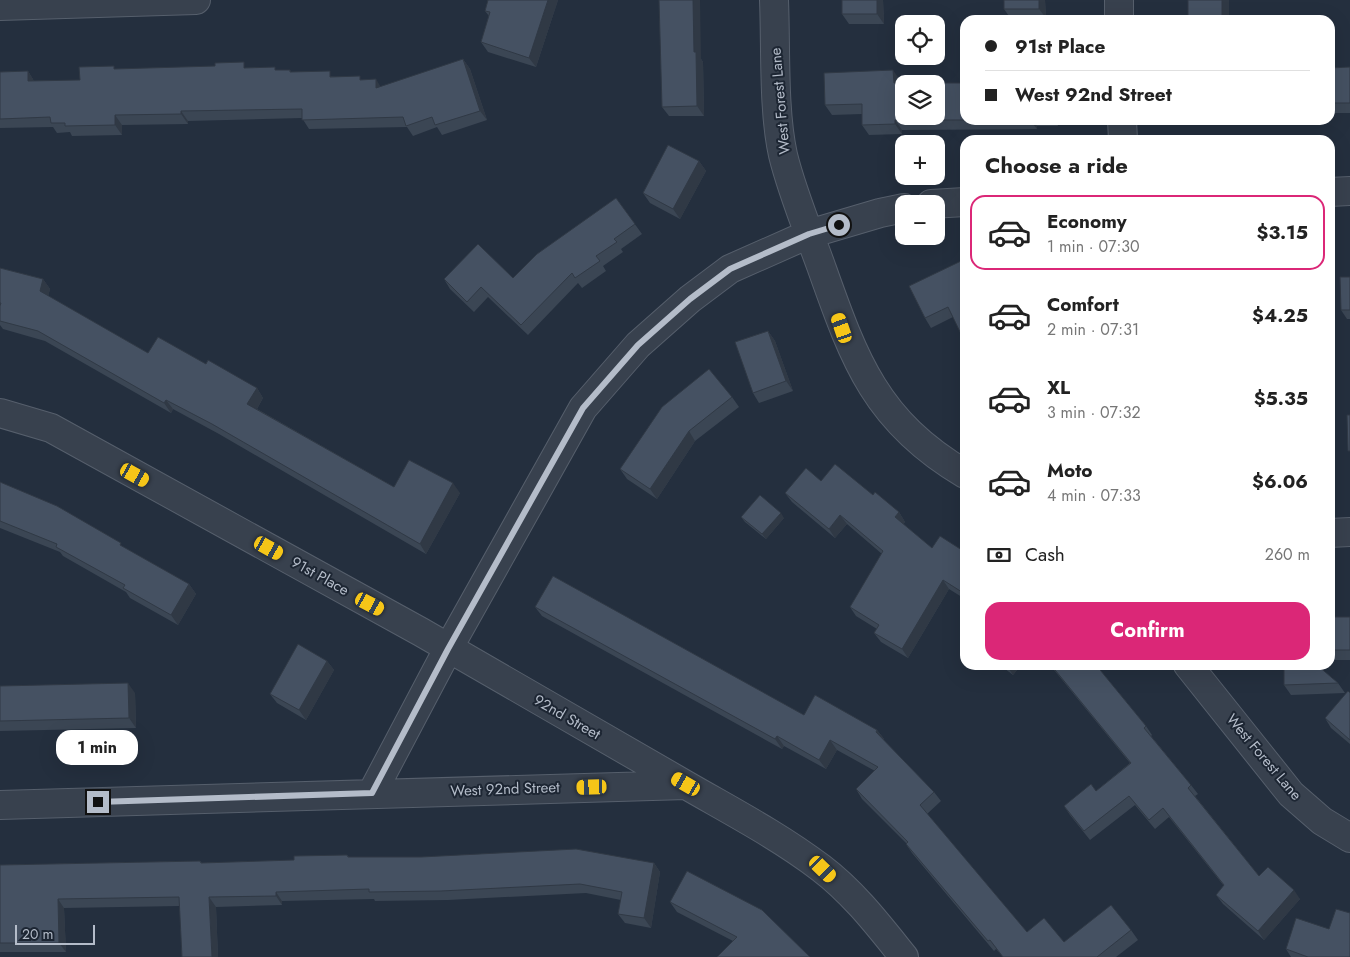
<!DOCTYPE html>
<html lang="en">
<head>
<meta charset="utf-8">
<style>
	:root { --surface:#fff; --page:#f2f2f2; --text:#222; --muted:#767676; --line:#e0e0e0; --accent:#db2777 }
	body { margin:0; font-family:Jost,sans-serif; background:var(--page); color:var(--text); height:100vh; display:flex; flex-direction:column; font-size:19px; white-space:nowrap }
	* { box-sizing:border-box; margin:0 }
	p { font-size:16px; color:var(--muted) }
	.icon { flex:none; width:28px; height:28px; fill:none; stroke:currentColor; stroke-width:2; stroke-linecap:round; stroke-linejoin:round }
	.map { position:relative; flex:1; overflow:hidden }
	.details { position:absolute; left:960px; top:135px; width:375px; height:535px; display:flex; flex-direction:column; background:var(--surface); border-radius:15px; box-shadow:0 5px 20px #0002 }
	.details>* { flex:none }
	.banner { position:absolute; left:960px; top:15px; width:375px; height:110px; border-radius:15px; box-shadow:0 5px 20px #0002; display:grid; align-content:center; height:110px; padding:0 25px; background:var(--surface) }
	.controls { position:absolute; left:895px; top:15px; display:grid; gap:10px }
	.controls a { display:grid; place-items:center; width:50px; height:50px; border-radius:10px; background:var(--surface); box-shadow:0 5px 20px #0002; font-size:25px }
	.scale { position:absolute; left:15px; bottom:12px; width:80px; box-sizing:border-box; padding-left:5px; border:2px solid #b4bcc9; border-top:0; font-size:14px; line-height:18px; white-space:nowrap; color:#b4bcc9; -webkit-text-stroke:4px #1d2633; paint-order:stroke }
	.end { position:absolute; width:22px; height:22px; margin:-11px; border:6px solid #b4bcc9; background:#111; box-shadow:0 0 0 2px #111 }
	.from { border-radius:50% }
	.bubble { position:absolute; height:35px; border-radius:15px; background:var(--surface); box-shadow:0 5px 20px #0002; font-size:16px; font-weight:700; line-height:35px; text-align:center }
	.car { position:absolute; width:15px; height:30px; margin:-15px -8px; border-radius:6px; box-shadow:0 0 4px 1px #0007; background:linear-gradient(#f5c518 24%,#345 0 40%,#f5c518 0 76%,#345 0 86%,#f5c518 0) }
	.banner b { display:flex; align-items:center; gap:18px; height:48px; font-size:19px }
	.banner b+b { border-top:1px solid var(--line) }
	.banner i { width:12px; height:12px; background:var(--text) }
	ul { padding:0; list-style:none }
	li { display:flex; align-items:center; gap:15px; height:75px; margin:0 10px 8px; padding:0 15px; border:2px solid transparent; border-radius:15px }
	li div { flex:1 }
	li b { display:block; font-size:19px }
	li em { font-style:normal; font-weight:700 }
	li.on { border-color:var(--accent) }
	li>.icon { width:45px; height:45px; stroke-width:1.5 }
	h2 { padding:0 25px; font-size:22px; line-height:60px }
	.pay { display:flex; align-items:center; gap:12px; height:55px; padding:0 25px; font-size:19px }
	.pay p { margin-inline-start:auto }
	.button { display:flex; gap:10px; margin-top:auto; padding:10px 25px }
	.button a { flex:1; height:58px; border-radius:15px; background:var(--accent); color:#fff; font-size:20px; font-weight:700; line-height:58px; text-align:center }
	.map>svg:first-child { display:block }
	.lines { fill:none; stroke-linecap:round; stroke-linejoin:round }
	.street-casing { stroke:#565f6c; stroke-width:30 }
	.street { stroke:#38414e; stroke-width:28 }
	.wall { fill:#3b4654 }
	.shaded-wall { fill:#303945 }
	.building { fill:#455162; stroke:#303945; fill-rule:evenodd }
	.route { stroke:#b4bcc9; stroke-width:6 }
	.labels { text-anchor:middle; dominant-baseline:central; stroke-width:4; stroke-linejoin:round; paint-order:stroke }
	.street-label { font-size:15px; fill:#b4bcc9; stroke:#1d2633 }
</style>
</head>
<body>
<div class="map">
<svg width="1350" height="957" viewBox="0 0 1350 957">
	<rect width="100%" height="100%" fill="#242f3e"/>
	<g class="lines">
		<g class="street-casing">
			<path id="street" d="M774 0C776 47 773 110 783 155 792 192 808 230 821 266 854 359 875 421 965 474
				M1119 0V20
				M0 6 196 0
				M1122 120 1123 140
				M1330 192 1350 191
				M931 204 965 202
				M0 413 51 428 421 632 686 785
				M1330 533 1350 532
				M1188 665 1291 794 1322 821 1350 838
				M372 793 448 649 583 408 638 345 690 299 730 269 809 234 880 213 904 208
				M0 805 686 785C731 811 779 836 821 868 854 893 879 926 904 957"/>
		</g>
		<use href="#street" class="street"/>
	</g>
	<path class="wall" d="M488 0H558L536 67 488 52 481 42 489 16 485 11Z
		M842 0H883L884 24H849L842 14Z
		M1004 0H1045L1046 18 1011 19 1004 9Z
		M1188 0H1229V20H1190L1188 16Z
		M463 59 470 69 487 120 442 135 437 127 413 136 407 127 309 129 302 118 188 121V124L122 125V135L72 136 70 132 57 133 53 127 0 128V72L28 71 34 81 80 80 115 69 248 68 277 70H290L291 72 363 80 381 87Z
		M701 59 703 62 704 116H669L662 107Z
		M1350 67V113H1330V68Z
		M900 80V83L965 120H1058V126H1037V129L902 130V134L869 135 862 125V114L832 115 825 105Z
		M699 161 706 171 680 219 650 203 643 193Z
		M616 198 642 234 621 249 623 252 603 266 606 271 582 288 578 283 528 335 488 297 474 312 450 289 444 279 513 278Z
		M961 261 965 267V342L953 317 931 328 925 318Z
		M0 268 43 279 50 289 48 296 148 353 206 364 257 388 263 398 257 409 394 487 460 493 426 554 219 434 173 409 171 413 45 341 3 329 0 325Z
		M1350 277V319H1347L1341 310Z
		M768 331 775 341 793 391 759 403 753 393Z
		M732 397 739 407 695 441 657 499 627 479 620 469Z
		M1330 403 1333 407 1334 439H1330Z
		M821 481 873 495 899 512 905 522 903 524 932 548 965 552V599L949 589 908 658 881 642 874 633 877 629 856 616 850 607 882 554 847 524 835 538 792 502 785 493Z
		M0 482 126 549 189 584 196 594 178 625 130 598 126 592 63 556 60 552 0 528Z
		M741 517 784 518 766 539 745 522Z
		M1330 604 1335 611V617H1350V660H1330Z
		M535 607 804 715 877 730 884 739 883 740 934 792 941 801 927 814 1027 932 1064 942 1131 930 1138 940 1116 957H1003L996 949 994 951 912 853 906 844V843L862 799 856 789 875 771 837 750 826 769 784 746 782 749 542 616Z
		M327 661 334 670 306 720 277 703 270 694Z
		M1000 665H1021L1013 675Z
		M1050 665H1096L1146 726 1152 735 1151 736 1191 785 1198 794 1195 796 1259 876 1300 899 1264 940 1223 904 1216 895 1224 886 1169 817 1155 829 1135 805 1090 840 1070 815 1064 806 1096 791 1130 763Z
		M1262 665H1317L1338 683 1345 693 1291 695 1284 685V668L1265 669Z
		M0 686 135 693 136 728 0 731Z
		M1350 693V744L1331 728 1325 718Z
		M347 855 349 857 654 863 660 872 651 928 625 923 618 914 621 900 586 893 448 900 375 901 374 899 282 901V905L216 907 218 957H182L180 906 64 908 66 952H0V865L200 861 202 863 294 860Z
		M670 902 810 957 733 941 677 912Z
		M1329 929 1350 957H1291L1286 949Z"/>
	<path class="shaded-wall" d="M548 0H558L536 67 529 58Z
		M693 0H700L701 59 703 62 704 116 697 106 694 52Z
		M877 0H883L884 24 877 14Z
		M1039 0H1045L1046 18 1039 9Z
		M1222 0H1229V20H1225L1222 16Z
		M463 59 470 69 487 120 480 111Z
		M893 70 900 80V93L894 83Z
		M28 71 34 81H28Z
		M376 79 382 89 376 88Z
		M181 111 188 121V124L181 114Z
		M115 115 122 125V135L115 125Z
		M895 120 902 130V134L895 124Z
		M1030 120H1032L1037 126V129Z
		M1054 120H1058V126Z
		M699 161 706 171 680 219 673 209Z
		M43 279 50 289 47 301 40 291Z
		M768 331 775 341 793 391 786 381Z
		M257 388 263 398 254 414 247 404Z
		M166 400 173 409 171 413 164 403Z
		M1330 403 1333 407 1334 439 1330 433Z
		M689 431 695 441 657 499 650 489Z
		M453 483 460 493 426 554 420 544Z
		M899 512 905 522 901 526 895 517Z
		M781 513 784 518 766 539 762 534Z
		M840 515 847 524 835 538 829 529Z
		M943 580 949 589 908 658 902 649Z
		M189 584 196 594 178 625 171 615Z
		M1330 604 1335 611V627L1330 620Z
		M327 661 334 670 306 720 299 710Z
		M1007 665H1021L1013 675 1007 666Z
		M128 683 135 693 136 728 129 718Z
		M877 730 884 739 882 742 876 732Z
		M777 736 784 746 782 749 775 739Z
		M830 740 837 750 826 769 819 760Z
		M654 863 660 872 651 928 644 918Z
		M1294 890 1300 899 1264 940 1258 931Z
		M276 892 282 901V905L276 896Z
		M209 897 216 907 218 957H212Z
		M58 899 64 908 66 952 59 943Z"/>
	<path class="building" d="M488 0H548L529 58 481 42 490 12 485 11Z
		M659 0H693L694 52H696L697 106 662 107Z
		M842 0H877V14H842Z
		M1004 0H1039V9H1004Z
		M1188 0H1222V16H1188Z
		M463 59 480 111 435 125 432 117 406 126 403 117 302 120V109L181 111V114L115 115V125L65 126V123H51L50 117 0 119V72L28 71V81L80 80 79 67 114 66V69L215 66V63L244 62V68L275 67V70H290V72L330 71V77L360 76V80L376 79V88Z
		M1350 67V103H1330V68Z
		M893 70 894 83H965V120H895V124L862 125V104L825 105 824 73ZM904 84H936V116H904Z
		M668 145 699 161 673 209 643 193Z
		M616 198 635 224 614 239 617 242 596 256 600 261 575 278 572 273 521 325 481 287 467 302 444 279 478 244 513 278 537 254Z
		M961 261 965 269V337L963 338 948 307 925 318 909 286Z
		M0 268 43 279 40 291 148 353 158 337 206 364 208 360 257 388 247 404 394 487 409 460 453 483 420 544 212 424 166 400 164 403 38 331 0 321V306L1 303H0Z
		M1340 277H1350V310H1341Z
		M768 331 786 381 753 393 735 342Z
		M709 369 732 397 689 431 650 489 620 469 662 407Z
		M1347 415H1350V451H1348Z
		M835 464 873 495 875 492 899 512 895 517 932 548 940 536 965 552V594L943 580 902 649 874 633 879 625 850 607 883 551 840 515 829 529 785 493 806 468 821 481Z
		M0 482 57 506 121 543 120 545 189 584 171 615 123 588 125 585 56 547 57 544 0 521Z
		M760 495 781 513 762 534 741 517Z
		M553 576 804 715 815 695 877 730 876 732 934 792 920 805 1027 932 1044 918 1064 942 1111 905 1131 930 1097 957H1003L990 940 988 941 906 844 908 842 856 789 878 767 830 740 819 760 777 736 775 739 535 607Z
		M1330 617H1350V650H1330Z
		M298 644 327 661 299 710 270 694Z
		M1051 665H1096L1146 726 1144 728 1191 785 1188 788 1259 876 1268 867 1294 890 1258 931 1216 895 1224 885 1163 808 1149 820 1129 796 1084 831 1064 806 1091 784 1096 791 1131 763Z
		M1284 665H1317L1338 683 1284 685Z
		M128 683 129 718 0 721V686Z
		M1348 691 1350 693V740L1325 718Z
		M576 849 654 863 644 918 618 914 622 892 580 884 441 891 369 892V889L276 892V896L209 897 212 957H182L179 897 58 899 59 943H0V865L200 861 201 863 294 860V856L347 855 348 857H421Z
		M687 871 762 910 810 957H717L737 937 670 902Z
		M1336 909 1350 913V957H1308L1286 949 1296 918 1329 929Z"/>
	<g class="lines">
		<path class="route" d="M98 802 372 793 448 649 583 408 638 345 690 299 730 269 809 234 839 225"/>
	</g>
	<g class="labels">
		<g class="street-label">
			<text transform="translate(780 101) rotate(-95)">West Forest Lane</text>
			<text transform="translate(320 576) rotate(29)">91st Place</text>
			<text transform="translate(567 717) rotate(30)">92nd Street</text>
			<text transform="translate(1264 757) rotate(50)">West Forest Lane</text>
			<text transform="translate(505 789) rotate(-2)">West 92nd Street</text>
		</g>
	</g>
</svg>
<div class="controls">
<a><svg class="icon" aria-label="locate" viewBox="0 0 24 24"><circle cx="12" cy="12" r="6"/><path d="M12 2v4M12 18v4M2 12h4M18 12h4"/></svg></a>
<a><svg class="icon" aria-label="layers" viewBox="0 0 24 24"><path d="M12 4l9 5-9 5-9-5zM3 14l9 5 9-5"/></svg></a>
<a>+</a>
<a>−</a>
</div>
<div class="scale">20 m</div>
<i class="end from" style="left:839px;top:225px"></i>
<i class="end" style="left:98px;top:802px"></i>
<div class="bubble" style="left:56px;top:730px;width:82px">1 min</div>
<i class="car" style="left:842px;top:328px;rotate:341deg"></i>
<i class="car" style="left:135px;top:475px;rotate:119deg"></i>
<i class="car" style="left:269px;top:548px;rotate:119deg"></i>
<i class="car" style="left:370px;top:604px;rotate:118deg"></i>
<i class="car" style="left:686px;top:784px;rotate:300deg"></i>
<i class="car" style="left:592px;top:787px;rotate:268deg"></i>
<i class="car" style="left:823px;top:869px;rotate:134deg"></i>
<div class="banner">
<b><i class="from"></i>91st Place</b>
<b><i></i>West 92nd Street</b>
</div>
<section class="details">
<h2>Choose a ride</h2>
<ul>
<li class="on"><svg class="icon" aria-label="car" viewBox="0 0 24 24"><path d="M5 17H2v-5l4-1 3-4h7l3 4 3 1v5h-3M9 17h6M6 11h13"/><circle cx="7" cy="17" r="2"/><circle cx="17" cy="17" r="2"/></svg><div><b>Economy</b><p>1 min · 07:30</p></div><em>$3.15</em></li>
<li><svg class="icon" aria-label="car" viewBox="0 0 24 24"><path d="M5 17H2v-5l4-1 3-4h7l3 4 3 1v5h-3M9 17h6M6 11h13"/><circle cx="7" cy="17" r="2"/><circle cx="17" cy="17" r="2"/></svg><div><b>Comfort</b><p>2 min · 07:31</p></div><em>$4.25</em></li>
<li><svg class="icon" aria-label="car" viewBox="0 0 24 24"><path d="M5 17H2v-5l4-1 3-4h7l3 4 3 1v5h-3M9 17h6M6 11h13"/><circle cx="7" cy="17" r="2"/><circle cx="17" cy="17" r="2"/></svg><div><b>XL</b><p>3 min · 07:32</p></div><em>$5.35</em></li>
<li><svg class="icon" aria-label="car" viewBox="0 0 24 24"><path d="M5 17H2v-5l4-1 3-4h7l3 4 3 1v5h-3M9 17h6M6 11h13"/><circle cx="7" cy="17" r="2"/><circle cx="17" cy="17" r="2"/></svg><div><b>Moto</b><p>4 min · 07:33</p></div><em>$6.06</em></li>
</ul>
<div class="pay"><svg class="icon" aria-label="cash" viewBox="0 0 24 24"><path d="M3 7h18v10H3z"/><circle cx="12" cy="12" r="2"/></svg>Cash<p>260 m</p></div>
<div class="button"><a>Confirm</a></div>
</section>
</div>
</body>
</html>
